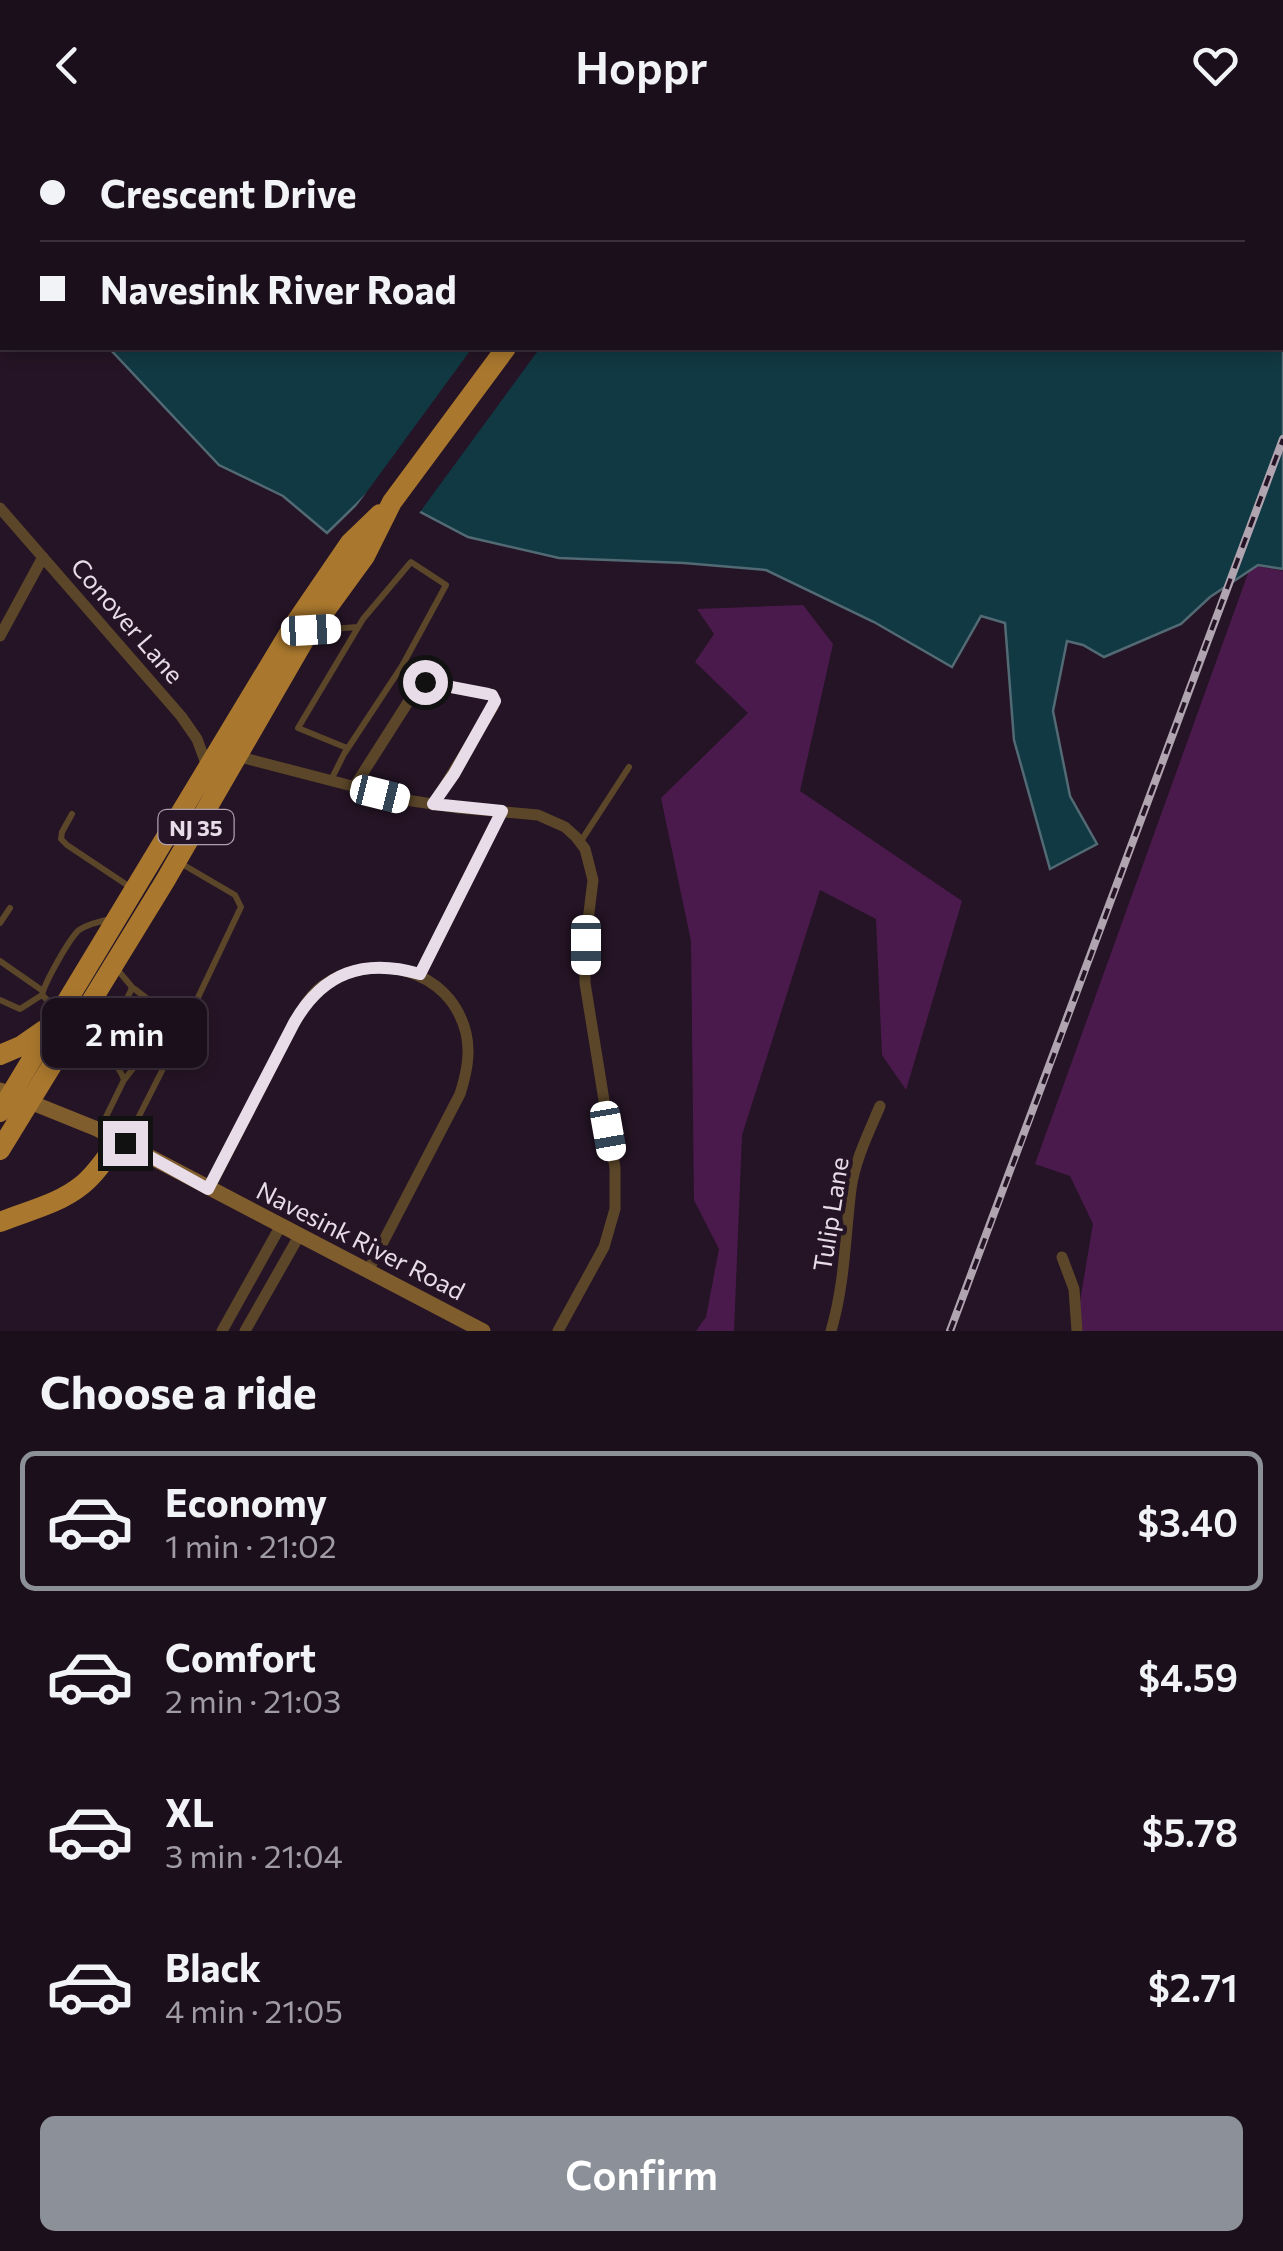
<!DOCTYPE html>
<html lang="en">
<head>
<meta charset="utf-8">
<style>
	:root { --surface:#1c0f1c; --page:#291d29; --text:#f1f3f6; --muted:#a09ca3; --line:#3a2f3b; --accent:#8c9099 }
	body { margin:0; font-family:Commissioner,sans-serif; background:var(--page); color:var(--text); height:100vh; display:flex; flex-direction:column; font-size:38px; white-space:nowrap }
	* { box-sizing:border-box; margin:0 }
	p { font-size:32px; color:var(--muted) }
	.icon { flex:none; width:55px; height:55px; fill:none; stroke:currentColor; stroke-width:2; stroke-linecap:round; stroke-linejoin:round }
	.map { position:relative; height:1201px; overflow:hidden }
	.side { display:flex; flex-direction:column; background:var(--surface); flex:1 }
	.side>* { flex:none }
	.hud { position:absolute; left:0px; top:0px; width:1285px; height:220px; box-shadow:0 5px 15px #0003,0 0 0 2px var(--line); display:grid; align-content:center; height:220px; padding:0 40px; background:var(--surface) }
	.end { position:absolute; width:45px; height:45px; margin:-22px; border:12px solid #e8dce8; background:#111; box-shadow:0 0 0 5px #111 }
	.from { border-radius:50% }
	.bubble { position:absolute; height:70px; border-radius:15px; background:var(--surface); box-shadow:0 5px 15px #0003,0 0 0 2px var(--line); font-size:32px; font-weight:600; line-height:70px; text-align:center }
	.car { position:absolute; width:30px; height:60px; margin:-30px -15px; border-radius:12px; box-shadow:0 0 8px 2px #0007; background:linear-gradient(#fff 24%,#345 0 40%,#fff 0 76%,#345 0 86%,#fff 0) }
	.hud b { display:flex; align-items:center; gap:35px; height:95px; font-size:38px }
	.hud b+b { border-top:2px solid var(--line) }
	.hud i { width:25px; height:25px; background:var(--text) }
	ul { padding:0; list-style:none }
	li { display:flex; align-items:center; gap:30px; height:140px; margin:0 20px 15px; padding:0 20px; border:5px solid transparent; border-radius:15px }
	li div { flex:1 }
	li b { display:block; font-size:38px }
	li em { font-style:normal; font-weight:600 }
	li.on { border-color:var(--accent) }
	li>.icon { width:90px; height:90px; stroke-width:1.5 }
	h2 { padding:0 40px; font-size:45px; line-height:120px }
	.primary-button { display:flex; gap:20px; margin-top:auto; padding:20px 40px }
	.primary-button a { flex:1; height:115px; border-radius:15px; background:var(--accent); color:#fff; font-size:40px; font-weight:600; line-height:115px; text-align:center }
	header { display:flex; justify-content:space-between; align-items:center; height:130px; padding:0 40px; background:var(--surface); font-size:45px; font-weight:600 }
	.map>svg:first-child { display:block }
	.green { fill:#4b1a4d }
	.water { fill:#113943; stroke:#526a74; stroke-width:2.5 }
	.pier { fill:#251425 }
	.lines { fill:none; stroke-linecap:round; stroke-linejoin:round }
	.service { stroke:#5b4629; stroke-width:6 }
	.minor { stroke:#5b4629; stroke-width:11 }
	.secondary { stroke:#805d2d; stroke-width:15 }
	.trunk { stroke:#a9782e; stroke-width:20 }
	.rail-casing { stroke:#b1a4b1; stroke-width:8 }
	.rail { stroke:#251425; stroke-width:4; stroke-dasharray:11; stroke-linecap:butt }
	.route { stroke:#e8dce8; stroke-width:12 }
	.labels { text-anchor:middle; dominant-baseline:central; stroke-width:9; stroke-linejoin:round; paint-order:stroke }
	.shield { fill:#251425; stroke:#aea0ae; stroke-width:2.5 }
	.shield-label { font-size:22px; font-weight:bold; fill:#e8dce8 }
	.street-label { font-size:25px; fill:#e8dce8; stroke:#251425 }
</style>
</head>
<body>
<header><svg class="icon" aria-label="back" viewBox="0 0 24 24"><path d="M15 5l-7 7 7 7"/></svg>Hoppr<svg class="icon" aria-label="heart" viewBox="0 0 24 24"><path d="M12 20l-8-8c-3-5 5-10 8-4 3-6 11-1 8 4z"/></svg></header>
<div class="map">
<svg width="1283" height="1201" viewBox="0 0 1283 1201">
	<rect width="100%" height="100%" fill="#251425"/>
	<path class="green" d="M1251 435 1283 441V1201H1075L1093 1094 1070 1046 1035 1034Z
		M803 475 833 514 800 661 962 771 906 960 882 925 876 789 820 760 742 1005 734 1201H696L706 1187 719 1119 694 1070 691 811 661 668 748 583 695 532 714 504 697 479Z"/>
	<path class="water" d="M0 0H1283V439L1258 435 1210 467 1181 494 1104 527 1083 515 1067 511 1053 581 1070 666 1097 714 1050 739 1014 610 1005 493 981 486 952 537 874 492 766 440 684 433 559 428 468 407 409 376 368 363 327 403 283 366 219 335 109 218H1282V2H2V58L0 55Z"/>
	<path class="pier" d="M472 218H540L417 386 369 369 357 380 355 378Z"/>
	<g class="lines">
		<path class="service" d="M317 500 358 497
			M331 650 344 624 402 536 446 455 411 432 363 489 298 598 347 618
			M72 684 62 702 61 709 67 715 133 759
			M581 711 629 637
			M0 793 10 778
			M0 831 43 861
			M116 838 132 857 167 884 160 903 125 949
			M0 870 20 879 42 865
			M59 881 42 865C45 852 69 809 79 800 88 794 101 791 111 789
			M57 936 110 926
			M100 999 124 950C121 939 112 932 109 922 99 894 125 881 132 857
			M126 1012 183 899 241 777 235 765 182 734"/>
		<path class="minor" d="M0 378 181 586 197 609 207 636
			M0 506 43 427
			M236 626 406 670 459 678 538 685 565 697 576 707 585 719 593 750 585 815V853L615 1038V1079L604 1117 558 1201
			M354 657 419 555 425 552 492 565 495 571 493 577 433 675
			M420 845 502 681
			M209 1059 294 893C302 880 309 866 322 856 374 820 450 838 466 903 471 924 466 945 460 964L368 1141
			M1062 1127 1074 1159 1077 1201
			M222 1201 280 1097
			M245 1201 299 1106
			M831 1201C845 1153 845 1108 851 1059 855 1030 869 1002 880 976"/>
		<path class="secondary" d="M0 960 97 999 483 1201"/>
		<path class="trunk" d="M664 2 666 0
			M0 925 21 916 44 900
			M0 982 294 495 350 413 380 384
			M0 1020 165 751 306 507 365 426 392 372 506 218
			M0 1092C27 1081 59 1074 82 1055 97 1043 108 1025 119 1010"/>
		<g class="rail-casing">
			<path id="rail" d="M950 1201C1063 904 1171 606 1283 309"/>
		</g>
		<use href="#rail" class="rail"/>
	</g>
	<g class="lines">
		<path class="route" d="M125 1013 208 1059 294 893C323 842 364 828 420 844L502 681 433 674 454 644 495 571 492 565 488 564 425 552"/>
	</g>
	<g class="labels">
		<rect class="shield" x="158.5" y="680" width="75" height="34" rx="8"/>
		<g class="shield-label">
			<text x="196" y="697">NJ 35</text>
		</g>
		<g class="street-label">
			<text transform="translate(128 490) rotate(49)">Conover Lane</text>
			<text transform="translate(830 1084) rotate(-81)">Tulip Lane</text>
			<text transform="translate(361 1110) rotate(27)">Navesink River Road</text>
		</g>
	</g>
</svg>
<i class="end from" style="left:425px;top:552px"></i>
<i class="end" style="left:125px;top:1013px"></i>
<div class="bubble" style="left:42px;top:868px;width:165px">2 min</div>
<i class="car" style="left:311px;top:500px;rotate:87deg"></i>
<i class="car" style="left:380px;top:664px;rotate:104deg"></i>
<i class="car" style="left:586px;top:815px;rotate:180deg"></i>
<i class="car" style="left:608px;top:1001px;rotate:170deg"></i>
<div class="hud">
<b><i class="from"></i>Crescent Drive</b>
<b><i></i>Navesink River Road</b>
</div>
</div>
<section class="side">
<h2>Choose a ride</h2>
<ul>
<li class="on"><svg class="icon" aria-label="car" viewBox="0 0 24 24"><path d="M5 17H2v-5l4-1 3-4h7l3 4 3 1v5h-3M9 17h6M6 11h13"/><circle cx="7" cy="17" r="2"/><circle cx="17" cy="17" r="2"/></svg><div><b>Economy</b><p>1 min · 21:02</p></div><em>$3.40</em></li>
<li><svg class="icon" aria-label="car" viewBox="0 0 24 24"><path d="M5 17H2v-5l4-1 3-4h7l3 4 3 1v5h-3M9 17h6M6 11h13"/><circle cx="7" cy="17" r="2"/><circle cx="17" cy="17" r="2"/></svg><div><b>Comfort</b><p>2 min · 21:03</p></div><em>$4.59</em></li>
<li><svg class="icon" aria-label="car" viewBox="0 0 24 24"><path d="M5 17H2v-5l4-1 3-4h7l3 4 3 1v5h-3M9 17h6M6 11h13"/><circle cx="7" cy="17" r="2"/><circle cx="17" cy="17" r="2"/></svg><div><b>XL</b><p>3 min · 21:04</p></div><em>$5.78</em></li>
<li><svg class="icon" aria-label="car" viewBox="0 0 24 24"><path d="M5 17H2v-5l4-1 3-4h7l3 4 3 1v5h-3M9 17h6M6 11h13"/><circle cx="7" cy="17" r="2"/><circle cx="17" cy="17" r="2"/></svg><div><b>Black</b><p>4 min · 21:05</p></div><em>$2.71</em></li>
</ul>
<div class="primary-button"><a>Confirm</a></div>
</section>
</body>
</html>
